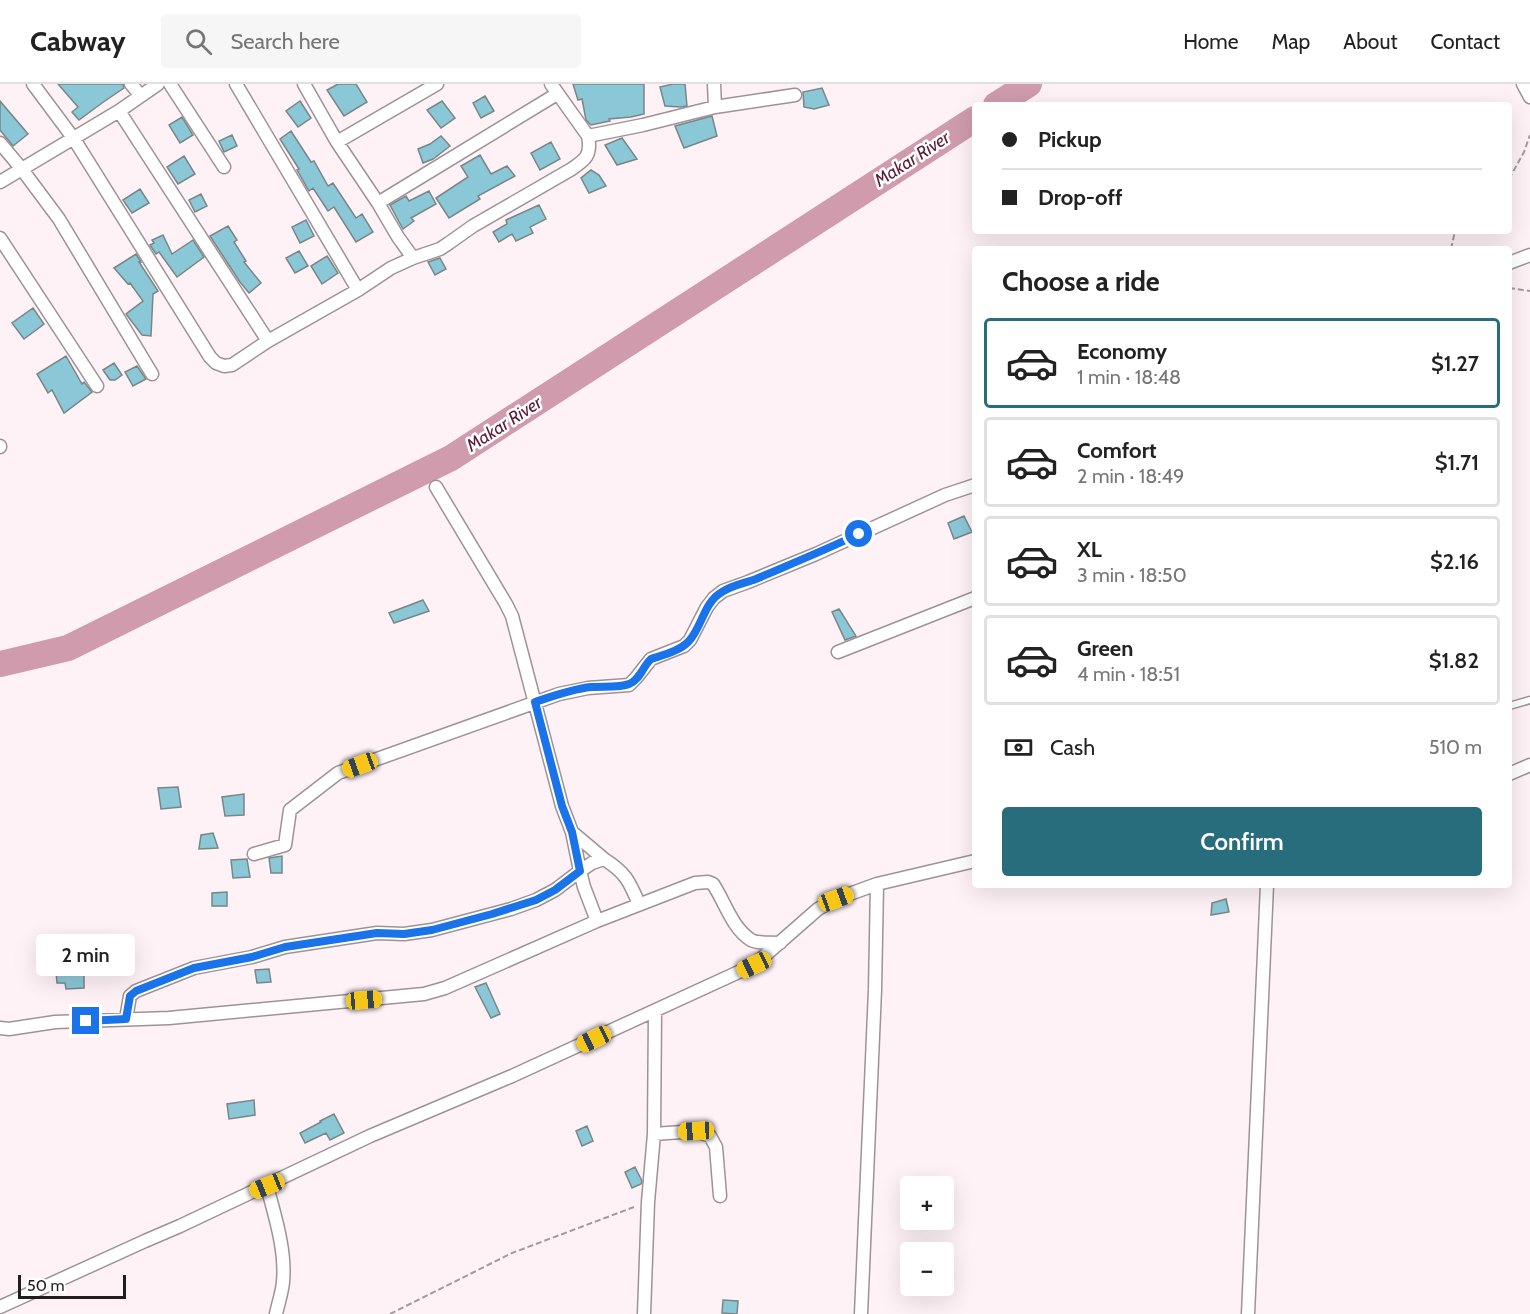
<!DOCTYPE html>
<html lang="en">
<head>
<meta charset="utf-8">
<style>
	:root { --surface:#fff; --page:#f6f6f6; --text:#222; --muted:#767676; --line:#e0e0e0; --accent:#276d7c }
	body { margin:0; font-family:Cabin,sans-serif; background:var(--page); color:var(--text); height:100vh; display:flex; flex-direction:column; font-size:22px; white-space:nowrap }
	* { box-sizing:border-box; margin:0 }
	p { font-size:20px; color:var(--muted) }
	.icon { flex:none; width:33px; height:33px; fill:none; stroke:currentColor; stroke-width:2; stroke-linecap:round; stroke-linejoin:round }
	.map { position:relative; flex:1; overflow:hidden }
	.panel { position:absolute; left:972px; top:162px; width:540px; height:642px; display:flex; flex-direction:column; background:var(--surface); border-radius:6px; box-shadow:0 6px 24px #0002 }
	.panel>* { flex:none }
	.top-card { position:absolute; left:972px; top:18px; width:540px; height:132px; border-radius:6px; box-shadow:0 6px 24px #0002; display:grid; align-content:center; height:132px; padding:0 30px; background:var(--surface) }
	.controls { position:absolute; left:900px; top:1092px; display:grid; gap:12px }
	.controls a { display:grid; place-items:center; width:54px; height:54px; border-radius:6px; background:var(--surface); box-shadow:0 6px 24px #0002; font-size:30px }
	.scale { position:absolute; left:18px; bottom:15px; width:108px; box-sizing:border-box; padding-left:6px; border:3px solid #211d1e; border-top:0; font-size:16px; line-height:21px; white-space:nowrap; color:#211d1e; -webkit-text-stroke:4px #fff; paint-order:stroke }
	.end { position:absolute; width:27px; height:27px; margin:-14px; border:8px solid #1a73e8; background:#fff; box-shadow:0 0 0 3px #fff }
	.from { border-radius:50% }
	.bubble { position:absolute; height:42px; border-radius:6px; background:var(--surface); box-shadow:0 6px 24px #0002; font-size:20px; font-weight:600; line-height:42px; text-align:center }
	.car { position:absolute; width:18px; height:36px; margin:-18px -9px; border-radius:8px; box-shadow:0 0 4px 2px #0007; background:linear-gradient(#f5c518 24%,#345 0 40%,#f5c518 0 76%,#345 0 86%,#f5c518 0) }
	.top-card b { display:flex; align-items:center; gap:21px; height:57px; font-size:22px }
	.top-card b+b { border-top:2px solid var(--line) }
	.top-card i { width:15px; height:15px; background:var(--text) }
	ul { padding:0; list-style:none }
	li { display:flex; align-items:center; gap:18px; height:90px; margin:0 12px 9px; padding:0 18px; border:3px solid var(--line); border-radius:6px }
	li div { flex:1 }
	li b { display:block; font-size:22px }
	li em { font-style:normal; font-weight:600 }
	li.active { border-color:var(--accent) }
	li>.icon { width:54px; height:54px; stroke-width:1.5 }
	h2 { padding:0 30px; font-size:27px; line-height:72px }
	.pay { display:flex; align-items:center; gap:15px; height:66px; padding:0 30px; font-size:22px }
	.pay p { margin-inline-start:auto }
	.button { display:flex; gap:12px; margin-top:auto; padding:12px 30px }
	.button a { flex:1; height:69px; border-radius:6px; background:var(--accent); color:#fff; font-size:24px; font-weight:600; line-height:69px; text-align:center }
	header { display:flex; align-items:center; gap:36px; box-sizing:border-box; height:84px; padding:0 30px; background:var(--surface); border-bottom:2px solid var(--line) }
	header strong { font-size:28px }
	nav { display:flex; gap:33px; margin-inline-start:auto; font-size:21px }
	.search { width:420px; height:54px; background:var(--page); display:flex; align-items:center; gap:15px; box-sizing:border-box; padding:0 21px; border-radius:6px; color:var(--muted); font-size:22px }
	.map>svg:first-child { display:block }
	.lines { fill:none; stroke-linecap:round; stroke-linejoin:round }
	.river { stroke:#cf9bad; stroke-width:26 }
	.building { fill:#8bc8d7; stroke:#7a8587; stroke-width:1.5 }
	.service-casing { stroke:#9d9396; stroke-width:9 }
	.minor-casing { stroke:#9d9396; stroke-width:15 }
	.path { stroke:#a39a9d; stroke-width:2; stroke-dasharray:6 3; stroke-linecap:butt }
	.service { stroke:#fff; stroke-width:6 }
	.minor { stroke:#fff; stroke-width:12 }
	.route { stroke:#1a73e8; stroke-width:8 }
	.labels { text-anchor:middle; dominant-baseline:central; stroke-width:5; stroke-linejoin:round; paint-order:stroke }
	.water-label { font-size:18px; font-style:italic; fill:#5b1d38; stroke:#fff }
</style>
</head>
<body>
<header>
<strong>Cabway</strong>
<div class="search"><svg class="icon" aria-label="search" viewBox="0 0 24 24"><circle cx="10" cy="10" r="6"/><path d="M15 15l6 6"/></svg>Search here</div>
<nav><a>Home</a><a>Map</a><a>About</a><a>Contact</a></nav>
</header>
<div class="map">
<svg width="1530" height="1230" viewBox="0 0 1530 1230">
	<rect width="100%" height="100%" fill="#fef2f6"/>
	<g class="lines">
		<path class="river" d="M996 21 1029 0
			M0 580 68 564 451 374 975 35"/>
	</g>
	<path class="building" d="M58 0H123L124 4 102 19 79 36 72 28 78 23Z
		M338 0H356L367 18 344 32 327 6Z
		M573 0H644V30L631 33 609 35 610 37 591 41 586 36 582 15 578 16Z
		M673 0H685L687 22 681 23 665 22 660 3Z
		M822 4 829 21 814 25 804 23 803 8Z
		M485 12 494 27 481 34 473 19Z
		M0 17 28 50 13 62 0 46Z
		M300 17 311 34 298 43 286 27Z
		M442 17 455 34 441 44 427 26Z
		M712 32 717 52 684 64 675 42Z
		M182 33 193 51 180 59 169 41Z
		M291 47 311 78 314 77 328 102 333 99 356 134 362 130 373 148 356 158 334 123 328 127 313 104 309 107 297 86 299 85 280 55Z
		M232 51 237 62 224 68 219 57Z
		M441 52 450 62 433 75 423 79 418 65 430 60Z
		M622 54 637 75 617 81 605 61Z
		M551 58 560 75 540 86 531 69Z
		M480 71 491 90 507 82 515 92 478 112 480 115 449 134 436 114 468 93 461 82Z
		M184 72 195 90 178 100 167 83Z
		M591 86 599 91 606 102 589 109 581 94Z
		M140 105 149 119 132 129 123 116Z
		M429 107 436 120 411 134 414 137 403 145 390 121 406 112 409 117Z
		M201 110 207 122 195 128 189 116Z
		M539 121 546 135 530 143 533 149 516 157 512 150 499 158 493 148 507 140 506 136Z
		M306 136 314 152 300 159 292 143Z
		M228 142 237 156 234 158 246 177 244 178 261 199 249 209 240 198 210 152Z
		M163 151 172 170 193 156 204 173 177 193 159 168 156 170 150 161 154 159 152 156Z
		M299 167 308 182 295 189 286 174Z
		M136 170 141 178H139L158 207 153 210 151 252 142 251 126 230 143 217 130 199 128 200 114 184Z
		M327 172 338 189 322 200 311 182Z
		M440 174 446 185 435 191 428 178Z
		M33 224 44 240 24 255 12 239Z
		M66 272 82 300 84 298 92 308 64 329 52 306 48 309 37 290Z
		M114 279 122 291 115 296H110L103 286Z
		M137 282 146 295 133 302 125 288Z
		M964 432 972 448 954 455 948 439Z
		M423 516 429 527 394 539 389 529Z
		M839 525 856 552 845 556 832 528Z
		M178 703 181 723 161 725 158 704Z
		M244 710V731L225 732 222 713Z
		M213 749 218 764 199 765 201 751Z
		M282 772V789H271L269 774Z
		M247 775 250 793 233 794 231 776Z
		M227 808V822H212V809Z
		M1226 815 1229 828 1211 831 1212 819Z
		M269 885 271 898 257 899 255 886Z
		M84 887V904L66 905 65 899H57L56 888Z
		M486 899 500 930 491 934 475 903Z
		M254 1016 255 1031 229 1035 227 1020Z
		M334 1030 344 1049 330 1056 326 1049 305 1059 300 1049 321 1038 320 1037Z
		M587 1042 593 1057 582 1062 576 1047Z
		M635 1083 642 1097 641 1100 632 1104 625 1088Z
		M723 1216 738 1217 737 1230 722 1229Z"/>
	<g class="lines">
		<g class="service-casing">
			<path id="service" d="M1509 622 1530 616"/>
		</g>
		<g class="minor-casing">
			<path id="minor" d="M33 0 74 55 210 273 216 279 224 282 232 281 268 257 358 206
				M131 0 140 11
				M170 0 224 83
				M236 0 358 206 391 184 413 174
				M304 0 337 58 378 119 398 153 413 174 440 165 449 159 473 142 570 86C585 76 592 72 588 52L551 0
				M714 0 715 23 795 11
				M1523 0 1530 13
				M119 27 268 257
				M588 52 643 41 715 23
				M337 58 437 0
				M0 59 21 84 59 135 152 290
				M0 98 119 27 158 0
				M378 119 557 10
				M0 154 97 302
				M1509 179 1530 171
				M0 362V363
				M838 568 975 514
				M1509 690 1530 681
				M572 748 604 775
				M254 770 285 761 290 726 338 689 559 610 588 604 629 601 636 594 651 575 684 562 690 556 707 523 714 514 723 507 748 498 816 470 945 411 975 401
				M597 837 584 803 580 787 592 779 604 775C626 789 629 797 639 820
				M126 935 130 912 136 907 194 884 252 873 285 863 377 849 404 850 432 846 511 825 536 816 555 806 580 787 572 748 562 722 512 532 506 520 436 403
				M0 944 9 945 55 938 169 934 424 910 445 904 597 837 695 799 708 798 713 800C725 818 732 844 751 856 758 860 771 858 780 859
				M654 1050 696 1047 710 1052 716 1063 720 1112
				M267 1102C275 1133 286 1166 283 1198 282 1209 278 1220 276 1230
				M0 1223 145 1157 180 1142 370 1052 512 992 754 881 818 825 836 815 877 800 975 777
				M644 1230 648 1118 654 1050 655 928
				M861 1230 875 906 877 800
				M1248 1230 1267 801"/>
		</g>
		<path class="path" d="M1509 95 1524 68 1530 51
			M1451 165 1455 147
			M1509 204 1530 207
			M390 1230 512 1169 634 1123"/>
		<use href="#service" class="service"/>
		<use href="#minor" class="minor"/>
	</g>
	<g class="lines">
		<path class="route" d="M86 937 126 935 130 912 136 907 194 884 252 873 285 863 377 849 404 850 432 846 492 830 536 816 555 806 580 787 572 748 562 722 535 618C553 612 572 605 591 603 602 602 620 604 629 600 640 596 643 582 651 575 663 571 680 567 689 557 702 543 704 518 722 508 732 501 745 499 756 495 791 480 825 466 859 450"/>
	</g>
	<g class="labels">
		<g class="water-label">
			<text transform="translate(912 75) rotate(-33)">Makar River</text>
			<text transform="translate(504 340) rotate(-33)">Makar River</text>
		</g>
	</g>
</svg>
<div class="controls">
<a>+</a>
<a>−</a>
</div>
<div class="scale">50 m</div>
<i class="end from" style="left:859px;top:450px"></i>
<i class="end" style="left:86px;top:937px"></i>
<div class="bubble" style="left:36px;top:850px;width:99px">2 min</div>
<i class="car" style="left:360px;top:681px;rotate:250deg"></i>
<i class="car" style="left:836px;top:815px;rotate:70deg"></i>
<i class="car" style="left:754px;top:881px;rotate:245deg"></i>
<i class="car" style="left:364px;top:916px;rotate:85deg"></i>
<i class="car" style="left:594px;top:955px;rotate:245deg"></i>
<i class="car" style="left:696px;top:1047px;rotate:267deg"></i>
<i class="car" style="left:267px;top:1102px;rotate:248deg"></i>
<div class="top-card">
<b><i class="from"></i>Pickup</b>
<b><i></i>Drop-off</b>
</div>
<section class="panel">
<h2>Choose a ride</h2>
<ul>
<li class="active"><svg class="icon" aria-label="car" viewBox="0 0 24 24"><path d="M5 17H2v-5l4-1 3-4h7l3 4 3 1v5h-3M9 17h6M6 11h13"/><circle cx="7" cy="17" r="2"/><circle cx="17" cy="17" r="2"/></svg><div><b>Economy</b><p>1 min · 18:48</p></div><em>$1.27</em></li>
<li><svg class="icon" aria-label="car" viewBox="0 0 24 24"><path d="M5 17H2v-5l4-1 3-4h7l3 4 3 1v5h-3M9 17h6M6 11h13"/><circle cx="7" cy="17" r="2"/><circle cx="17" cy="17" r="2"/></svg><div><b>Comfort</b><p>2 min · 18:49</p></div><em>$1.71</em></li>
<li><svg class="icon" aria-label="car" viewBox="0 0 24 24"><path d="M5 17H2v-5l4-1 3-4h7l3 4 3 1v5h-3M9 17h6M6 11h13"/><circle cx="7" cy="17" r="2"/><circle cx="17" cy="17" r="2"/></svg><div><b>XL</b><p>3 min · 18:50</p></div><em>$2.16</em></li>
<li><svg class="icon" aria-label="car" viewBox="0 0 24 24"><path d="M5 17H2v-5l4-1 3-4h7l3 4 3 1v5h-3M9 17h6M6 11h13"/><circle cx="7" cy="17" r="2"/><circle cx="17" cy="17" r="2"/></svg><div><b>Green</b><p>4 min · 18:51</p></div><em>$1.82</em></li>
</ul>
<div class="pay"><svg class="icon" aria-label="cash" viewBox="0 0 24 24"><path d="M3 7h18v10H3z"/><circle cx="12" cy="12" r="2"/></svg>Cash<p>510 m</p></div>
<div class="button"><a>Confirm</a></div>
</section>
</div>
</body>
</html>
